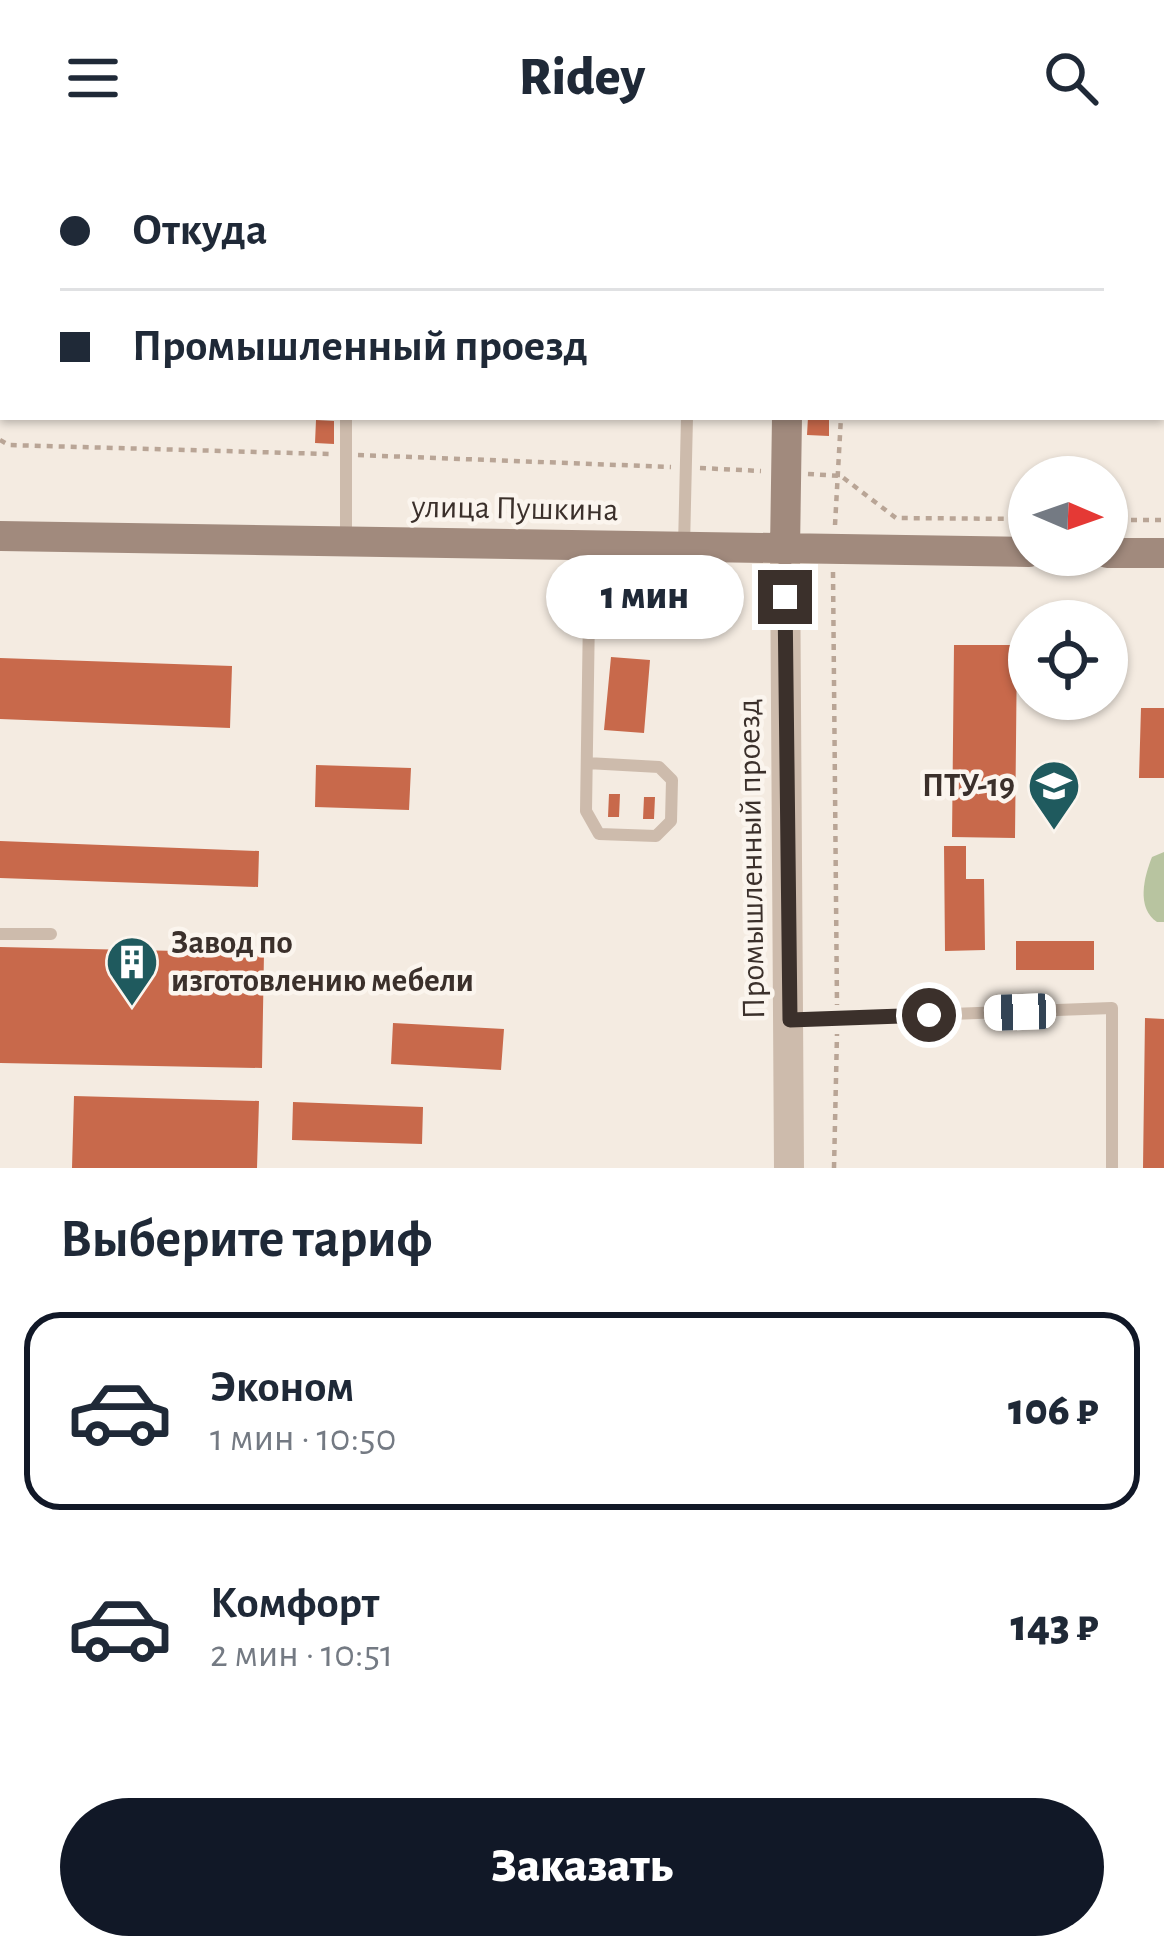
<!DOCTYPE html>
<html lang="ru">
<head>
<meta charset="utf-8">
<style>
	:root { --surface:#fff; --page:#f2f2f3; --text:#1f2937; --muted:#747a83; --line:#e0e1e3; --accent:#111827 }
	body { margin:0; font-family:"Alegreya Sans",sans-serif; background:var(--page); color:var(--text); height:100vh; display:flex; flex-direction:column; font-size:45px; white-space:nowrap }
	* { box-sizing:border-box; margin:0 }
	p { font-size:39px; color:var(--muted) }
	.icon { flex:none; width:66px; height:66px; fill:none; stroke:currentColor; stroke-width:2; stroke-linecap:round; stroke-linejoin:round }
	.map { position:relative; height:1012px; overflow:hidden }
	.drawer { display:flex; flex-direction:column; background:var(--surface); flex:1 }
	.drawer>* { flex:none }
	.guide { position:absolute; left:0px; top:0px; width:1164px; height:264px; box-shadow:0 3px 9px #0004; display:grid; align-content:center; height:264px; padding:0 60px; background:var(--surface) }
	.needle { width:78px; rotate:92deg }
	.fabs { position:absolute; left:1008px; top:300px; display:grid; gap:24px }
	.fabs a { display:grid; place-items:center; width:120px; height:120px; border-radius:50%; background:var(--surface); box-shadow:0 3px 9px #0004; font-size:60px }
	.end { position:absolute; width:54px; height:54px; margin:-27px; border:15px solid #3b302b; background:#fff; box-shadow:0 0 0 6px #fff }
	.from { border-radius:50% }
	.bubble { position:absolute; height:84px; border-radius:42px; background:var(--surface); box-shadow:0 3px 9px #0004; font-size:39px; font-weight:800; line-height:84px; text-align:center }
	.car { position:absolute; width:36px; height:72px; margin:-36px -18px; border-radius:15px; box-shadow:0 0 9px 3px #0007; background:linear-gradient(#fff 24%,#345 0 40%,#fff 0 76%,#345 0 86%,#fff 0) }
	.guide b { display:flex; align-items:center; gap:42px; height:114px; font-size:45px }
	.guide b+b { border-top:3px solid var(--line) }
	.guide i { width:30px; height:30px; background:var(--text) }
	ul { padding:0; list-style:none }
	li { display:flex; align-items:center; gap:36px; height:198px; margin:0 24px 18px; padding:0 36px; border:6px solid transparent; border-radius:36px }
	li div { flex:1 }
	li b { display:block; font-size:45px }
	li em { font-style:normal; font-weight:800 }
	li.current { border-color:var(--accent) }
	li>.icon { width:108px; height:108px; stroke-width:1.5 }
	h2 { padding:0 60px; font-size:54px; line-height:144px }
	.primary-button { display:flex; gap:24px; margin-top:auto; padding:24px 60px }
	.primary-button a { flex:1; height:138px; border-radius:72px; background:var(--accent); color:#fff; font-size:48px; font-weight:800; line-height:138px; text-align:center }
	header { display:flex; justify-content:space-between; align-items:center; height:156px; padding:0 60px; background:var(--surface); font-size:54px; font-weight:800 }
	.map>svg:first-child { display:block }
	.green { fill:#b8c4a0 }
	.building { fill:#c8694b }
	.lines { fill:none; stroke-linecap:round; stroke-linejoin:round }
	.path { stroke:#b9a596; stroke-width:4.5; stroke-dasharray:6 6; stroke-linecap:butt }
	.service { stroke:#cdbbac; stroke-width:12 }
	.tertiary { stroke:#cdbbac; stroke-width:30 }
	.secondary { stroke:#a18a7d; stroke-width:30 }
	.route { stroke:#3b302b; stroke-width:15 }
	.labels { text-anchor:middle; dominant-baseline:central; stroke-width:9; stroke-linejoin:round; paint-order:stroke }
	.street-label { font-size:33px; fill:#3b302b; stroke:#fbf5ee }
	.poi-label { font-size:33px; font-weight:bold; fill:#3b302b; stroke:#fbf5ee; text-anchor:end }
</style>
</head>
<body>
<header><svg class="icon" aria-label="menu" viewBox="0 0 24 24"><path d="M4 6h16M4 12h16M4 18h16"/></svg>Ridey<svg class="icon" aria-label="search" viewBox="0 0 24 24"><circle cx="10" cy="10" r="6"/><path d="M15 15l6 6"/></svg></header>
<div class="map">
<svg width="1164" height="1012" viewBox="0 0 1164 1012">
	<rect width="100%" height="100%" fill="#f4ebe1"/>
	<path class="green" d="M1164 696V766H1157C1136 752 1144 721 1152 701Z"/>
	<path class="building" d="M808 261H829V280L807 279Z
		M316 264 334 265V288L315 287Z
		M954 489H1017L1015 682 952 681Z
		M611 501 650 504 644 577 604 574Z
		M0 502 232 510 230 572 0 563Z
		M1141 552H1164V622H1139Z
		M316 609 411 612 409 654 315 651Z
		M609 638H620L619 661H608Z
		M644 641H655L654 663H643Z
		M0 685 259 695 258 731 0 722Z
		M944 690H966V723H984L985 794 945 795Z
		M1016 785H1094V814H1016Z
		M0 791 264 797 262 912 0 907Z
		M1145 862 1164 863V1012H1143Z
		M393 867 504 873 501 914 391 908Z
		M74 940 259 945 257 1012H72Z
		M293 946 423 951 422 988 292 984Z"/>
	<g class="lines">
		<path class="path" d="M842 3V0
			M0 284 9 289 329 298
			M358 299 671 311
			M700 312 761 315
			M808 318 841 320 896 362 1029 363
			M1107 364H1164
			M835 369 841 261
			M833 416 837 849
			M834 1012 837 878"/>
		<path class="service" d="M351 3 352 0
			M0 208 3 205
			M346 261V386
			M684 391 687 261
			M587 607 659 611 672 624 671 665 656 680 599 678 586 655 590 392
			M0 778H51
			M791 864 1112 852V1012"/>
		<path class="tertiary" d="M785 394 789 1012"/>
		<path class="secondary" d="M791 3V0
			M0 380 1029 396
			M785 394 787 261
			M1107 397H1164"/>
	</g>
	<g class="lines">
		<path class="route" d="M785 441 790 864 929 859"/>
	</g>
	<defs>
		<g id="university-pin" transform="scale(2.7)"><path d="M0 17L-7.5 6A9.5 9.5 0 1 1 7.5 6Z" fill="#1f5a5e" stroke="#fbf5ee"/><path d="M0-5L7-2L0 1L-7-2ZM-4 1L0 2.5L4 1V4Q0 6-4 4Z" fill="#fff"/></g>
		<g id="building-pin" transform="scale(2.7)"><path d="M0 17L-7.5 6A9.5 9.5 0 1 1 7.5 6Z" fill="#1f5a5e" stroke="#fbf5ee"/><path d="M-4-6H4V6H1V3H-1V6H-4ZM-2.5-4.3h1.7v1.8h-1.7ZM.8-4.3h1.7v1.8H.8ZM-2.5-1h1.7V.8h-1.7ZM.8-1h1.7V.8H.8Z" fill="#fff"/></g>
	</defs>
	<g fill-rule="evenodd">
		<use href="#university-pin" x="1054" y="630"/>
		<use href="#building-pin" x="132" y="806"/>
	</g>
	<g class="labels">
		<g class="street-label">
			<text transform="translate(515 353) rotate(1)">улица Пушкина</text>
			<text transform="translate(752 703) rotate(-91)">Промышленный проезд</text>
		</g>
		<g class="poi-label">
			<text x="1015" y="630">ПТУ-19</text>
			<text x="171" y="787" text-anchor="start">Завод по<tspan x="171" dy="38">изготовлению мебели</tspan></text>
		</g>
	</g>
</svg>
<div class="fabs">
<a><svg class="needle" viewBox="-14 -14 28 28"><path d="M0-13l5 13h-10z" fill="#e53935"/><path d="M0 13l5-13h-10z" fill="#747a83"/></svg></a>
<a><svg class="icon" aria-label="locate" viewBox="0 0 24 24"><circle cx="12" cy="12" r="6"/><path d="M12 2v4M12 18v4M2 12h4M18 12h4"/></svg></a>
</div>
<i class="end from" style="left:929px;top:859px"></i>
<i class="end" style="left:785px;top:441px"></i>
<div class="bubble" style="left:546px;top:399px;width:198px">1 мин</div>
<i class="car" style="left:1020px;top:856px;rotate:268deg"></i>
<div class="guide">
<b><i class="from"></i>Откуда</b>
<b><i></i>Промышленный проезд</b>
</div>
</div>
<section class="drawer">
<h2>Выберите тариф</h2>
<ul>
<li class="current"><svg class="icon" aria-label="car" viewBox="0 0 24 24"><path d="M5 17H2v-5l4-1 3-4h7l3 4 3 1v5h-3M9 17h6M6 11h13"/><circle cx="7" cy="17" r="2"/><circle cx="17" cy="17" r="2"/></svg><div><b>Эконом</b><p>1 мин · 10:50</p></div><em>106 ₽</em></li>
<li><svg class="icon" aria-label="car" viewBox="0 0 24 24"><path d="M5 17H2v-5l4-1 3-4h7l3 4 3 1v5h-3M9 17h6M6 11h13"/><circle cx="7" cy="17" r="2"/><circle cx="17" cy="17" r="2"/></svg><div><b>Комфорт</b><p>2 мин · 10:51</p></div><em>143 ₽</em></li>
</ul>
<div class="primary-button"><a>Заказать</a></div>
</section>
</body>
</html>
